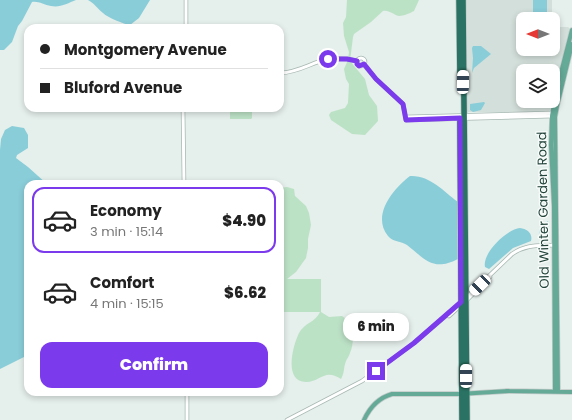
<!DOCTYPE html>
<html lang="en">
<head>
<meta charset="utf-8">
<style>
	:root { --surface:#fff; --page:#f2f2f2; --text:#222; --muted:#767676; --line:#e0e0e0; --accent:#7c3aed }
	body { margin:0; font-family:Poppins,sans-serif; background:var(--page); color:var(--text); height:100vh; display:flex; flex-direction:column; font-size:15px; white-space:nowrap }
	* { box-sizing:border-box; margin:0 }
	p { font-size:13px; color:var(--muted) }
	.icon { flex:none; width:22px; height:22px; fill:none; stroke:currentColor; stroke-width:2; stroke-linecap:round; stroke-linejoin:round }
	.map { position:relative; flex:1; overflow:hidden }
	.side { position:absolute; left:24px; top:180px; width:260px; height:216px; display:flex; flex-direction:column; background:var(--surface); border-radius:12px; box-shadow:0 2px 6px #0003 }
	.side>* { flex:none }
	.banner { position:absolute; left:24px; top:24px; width:260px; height:88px; border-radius:12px; box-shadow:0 2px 6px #0003; display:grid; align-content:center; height:88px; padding:0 16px; background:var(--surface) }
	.needle { width:26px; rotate:270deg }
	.fabs { position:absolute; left:516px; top:12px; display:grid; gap:8px }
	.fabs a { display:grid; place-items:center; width:44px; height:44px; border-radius:8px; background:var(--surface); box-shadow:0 2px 6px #0003; font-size:20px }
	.end { position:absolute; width:18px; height:18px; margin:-9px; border:5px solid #7c3aed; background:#fff; box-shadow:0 0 0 2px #fff }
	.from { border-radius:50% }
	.bubble { position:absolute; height:28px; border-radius:12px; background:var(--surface); box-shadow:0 2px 6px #0003; font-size:13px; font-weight:800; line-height:28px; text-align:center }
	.car { position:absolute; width:12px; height:24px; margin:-12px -6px; border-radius:5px; box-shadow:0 0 3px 1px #0007; background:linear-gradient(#fff 24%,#345 0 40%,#fff 0 76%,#345 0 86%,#fff 0) }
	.banner b { display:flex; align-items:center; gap:14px; height:38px; font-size:15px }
	.banner b+b { border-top:1px solid var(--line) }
	.banner i { width:10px; height:10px; background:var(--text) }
	ul { padding:7px 0 0; list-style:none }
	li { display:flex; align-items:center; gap:12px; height:66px; margin:0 8px 6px; padding:0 8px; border:2px solid transparent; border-radius:12px }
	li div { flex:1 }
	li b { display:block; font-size:15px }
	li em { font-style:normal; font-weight:800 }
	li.selected { border-color:var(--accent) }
	li>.icon { width:36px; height:36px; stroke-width:1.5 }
	.primary-button { display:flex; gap:8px; margin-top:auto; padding:8px 16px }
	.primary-button a { flex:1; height:46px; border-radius:12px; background:var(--accent); color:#fff; font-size:16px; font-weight:800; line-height:46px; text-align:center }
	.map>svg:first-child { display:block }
	.built { fill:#d3dfda }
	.green { fill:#bce2c6 }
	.water { fill:#89cdd9 }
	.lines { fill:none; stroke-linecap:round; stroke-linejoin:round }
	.minor-casing { stroke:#a7b8b2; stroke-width:4.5 }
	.major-casing { stroke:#c1cac8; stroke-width:5.5 }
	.highway-casing { stroke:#c1cac8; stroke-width:7 }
	.minor { stroke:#fff; stroke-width:3 }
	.major { stroke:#65a997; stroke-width:4 }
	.highway { stroke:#2a7364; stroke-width:5.5 }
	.route { stroke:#7c3aed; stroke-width:5 }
	.labels { text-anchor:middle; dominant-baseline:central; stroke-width:3; stroke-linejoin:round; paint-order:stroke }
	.street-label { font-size:13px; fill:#22433a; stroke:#f6fbf9 }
</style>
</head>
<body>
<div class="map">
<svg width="572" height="420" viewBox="0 0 572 420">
	<rect width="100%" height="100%" fill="#e5efeb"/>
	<path class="built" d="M466 0H552V19H523V49H553V27H568L570 29 553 93V71H523V101H552L550 110 548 112H468L467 110Z"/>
	<path class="green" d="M347 0H419L414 11C410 13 404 16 399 16 393 15 390 10 383 11L371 22 354 34 353 37 350 61 365 79 369 95 377 106 378 121 365 135 352 134 331 120 329 115 331 112 345 108 348 103 349 84 346 79 344 69 348 60 349 52 344 36 343 23 346 17Z
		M230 108H252V118L251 119H230Z
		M287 187 294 189 295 196 306 206 309 213 311 225 308 239V248L306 258 296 272 287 279H321V312L329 317 342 316C354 324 355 341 350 353 349 356 347 359 346 361 343 369 345 372 341 379 324 368 321 382 306 382 283 382 293 345 299 333 304 323 316 322 320 312H280V188Z"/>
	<path class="water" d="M0 0H76C68 3 60 8 51 6 44 5 39 1 32 2L22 21 18 26 12 42 4 50H0Z
		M88 0H150L139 18 130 25C124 24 108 18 103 13 97 8 95 4 88 0Z
		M533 0H547V19H533Z
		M473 46H481L491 54 474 68 472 73 473 58 472 48Z
		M484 102 485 103 481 110 473 112 470 110V104Z
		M12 126 24 128 28 135V148L17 155 16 158 28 167 47 184H28V355L0 369V150L1 139 5 130Z
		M410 176C430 175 443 191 458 202V259C433 272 425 259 407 245 401 241 393 242 388 236 371 215 394 188 410 176Z
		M548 221 549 237 547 240 545 241 541 239 539 230Z
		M520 228C527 229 533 233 531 241L513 248 489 269 485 267C482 253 507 229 520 228Z"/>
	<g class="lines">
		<g class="minor-casing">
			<path id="minor" d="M186 28V0
				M357 62a4 4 0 1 1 8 0a4 4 0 1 1-8 0Z
				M364 65 376 79 403 104 406 120 553 116
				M280 73C301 72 311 62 329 59 338 58 348 59 357 61
				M183 108 184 184
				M406 117 554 113
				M466 298 512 254C527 244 538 246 555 245
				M467 300 490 277
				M449 316 461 305
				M187 392V420
				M287 420 362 381 414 343 461 303"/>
		</g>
		<g class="major-casing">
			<path id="major" d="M506 391 572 392
				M555 391 554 206 551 145 552 116 556 92 572 30
				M558 391 555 117 557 106 572 44
				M364 420C370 407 378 398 392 394H459L509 391"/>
		</g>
		<g class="highway-casing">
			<path id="highway" d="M459 0 460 80
				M463 0 467 420
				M460 122 462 420"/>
		</g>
		<use href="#minor" class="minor"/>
		<use href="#major" class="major"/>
		<use href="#highway" class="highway"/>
	</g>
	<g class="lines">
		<path class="route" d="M328 59H347L357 61V64L359 66 364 64 376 79 403 104 406 120 460 118 461 302 414 343 376 371"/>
	</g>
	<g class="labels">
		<g class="street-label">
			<text transform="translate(543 210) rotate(-91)">Old Winter Garden Road</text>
		</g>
	</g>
</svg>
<div class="fabs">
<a><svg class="needle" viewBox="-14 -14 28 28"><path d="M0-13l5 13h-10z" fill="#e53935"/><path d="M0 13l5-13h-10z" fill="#767676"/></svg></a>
<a><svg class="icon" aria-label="layers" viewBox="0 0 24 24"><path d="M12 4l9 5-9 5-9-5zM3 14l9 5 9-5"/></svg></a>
</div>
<i class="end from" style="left:328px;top:59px"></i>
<i class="end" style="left:376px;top:371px"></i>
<div class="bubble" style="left:343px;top:313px;width:66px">6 min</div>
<i class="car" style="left:463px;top:82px;rotate:1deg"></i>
<i class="car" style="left:480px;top:285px;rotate:226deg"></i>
<i class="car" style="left:466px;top:376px;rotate:0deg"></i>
<div class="banner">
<b><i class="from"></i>Montgomery Avenue</b>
<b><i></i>Bluford Avenue</b>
</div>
<section class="side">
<ul>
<li class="selected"><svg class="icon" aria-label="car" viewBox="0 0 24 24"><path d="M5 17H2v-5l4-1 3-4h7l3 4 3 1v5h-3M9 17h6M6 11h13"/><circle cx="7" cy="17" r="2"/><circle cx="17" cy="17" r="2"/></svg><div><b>Economy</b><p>3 min · 15:14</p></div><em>$4.90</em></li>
<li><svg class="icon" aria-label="car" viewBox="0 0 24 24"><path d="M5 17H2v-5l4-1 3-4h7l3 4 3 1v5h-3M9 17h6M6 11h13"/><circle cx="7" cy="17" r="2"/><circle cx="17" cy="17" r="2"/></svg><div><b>Comfort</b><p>4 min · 15:15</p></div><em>$6.62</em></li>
</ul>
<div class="primary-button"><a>Confirm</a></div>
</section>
</div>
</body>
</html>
